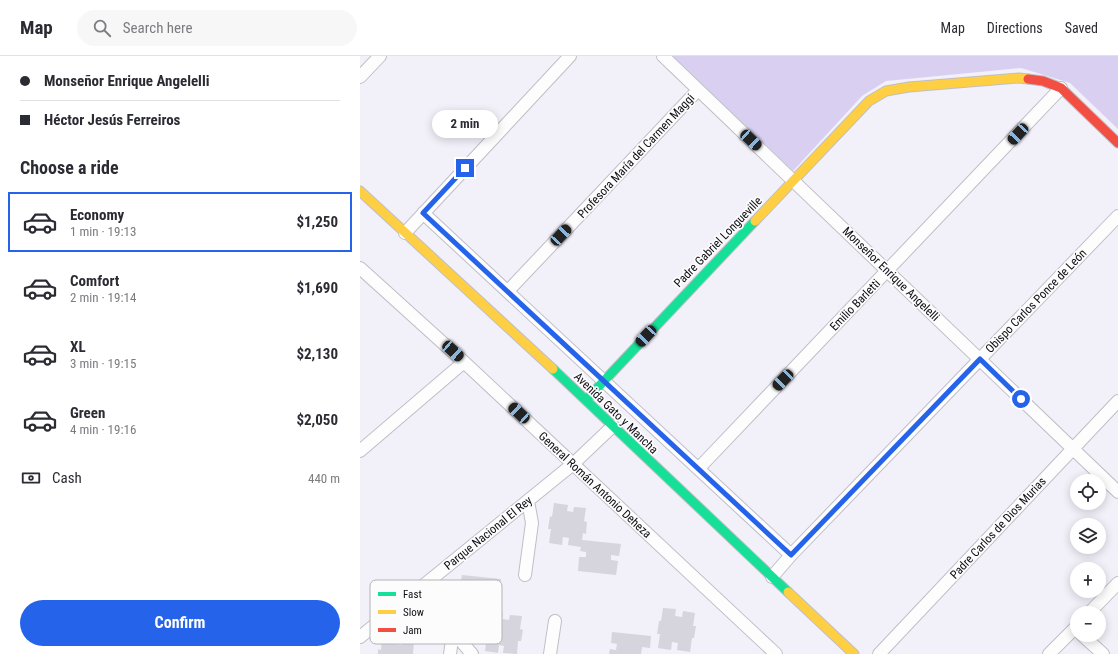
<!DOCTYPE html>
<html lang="en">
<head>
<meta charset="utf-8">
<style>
	:root { --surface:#fff; --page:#f7f7f7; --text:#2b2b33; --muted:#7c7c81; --line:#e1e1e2; --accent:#2563eb }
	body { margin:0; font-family:"Roboto Condensed",sans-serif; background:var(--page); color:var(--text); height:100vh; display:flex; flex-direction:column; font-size:15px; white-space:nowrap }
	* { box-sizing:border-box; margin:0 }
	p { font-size:13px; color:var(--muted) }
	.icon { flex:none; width:22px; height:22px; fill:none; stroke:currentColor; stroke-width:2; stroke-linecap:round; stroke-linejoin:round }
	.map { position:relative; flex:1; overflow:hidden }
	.side { display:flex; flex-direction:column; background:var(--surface); width:360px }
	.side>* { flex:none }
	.top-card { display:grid; align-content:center; height:88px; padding:0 20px; background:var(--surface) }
	.tools { position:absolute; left:710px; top:418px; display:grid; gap:8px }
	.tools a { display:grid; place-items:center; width:36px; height:36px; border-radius:50%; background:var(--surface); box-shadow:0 2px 10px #0003; font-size:20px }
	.end { position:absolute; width:18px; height:18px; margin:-9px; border:5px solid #2563eb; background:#fff; box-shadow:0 0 0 2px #fff }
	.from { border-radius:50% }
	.bubble { position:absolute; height:28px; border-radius:14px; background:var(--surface); box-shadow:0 2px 10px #0003; font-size:13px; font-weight:700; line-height:28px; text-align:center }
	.car { position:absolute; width:12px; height:24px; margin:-12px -6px; border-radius:5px; box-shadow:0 0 3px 1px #0007; background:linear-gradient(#222 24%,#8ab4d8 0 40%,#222 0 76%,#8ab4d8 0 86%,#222 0) }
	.top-card b { display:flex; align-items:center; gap:14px; height:38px; font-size:15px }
	.top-card b+b { border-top:1px solid var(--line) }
	.top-card i { width:10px; height:10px; background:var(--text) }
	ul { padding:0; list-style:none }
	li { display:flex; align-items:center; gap:12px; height:60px; margin:0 8px 6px; padding:0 12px; border:2px solid transparent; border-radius:0px }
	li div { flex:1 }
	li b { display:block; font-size:15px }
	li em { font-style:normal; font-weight:700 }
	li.active { border-color:var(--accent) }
	li>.icon { width:36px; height:36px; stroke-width:1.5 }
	h2 { padding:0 20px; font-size:18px; line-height:48px }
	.pay { display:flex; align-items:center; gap:10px; height:44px; padding:0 20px; font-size:15px }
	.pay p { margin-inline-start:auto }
	.primary-button { display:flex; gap:8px; margin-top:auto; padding:8px 20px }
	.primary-button a { flex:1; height:46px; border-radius:24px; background:var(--accent); color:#fff; font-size:16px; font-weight:700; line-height:46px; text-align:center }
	header { display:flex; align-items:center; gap:24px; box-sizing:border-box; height:56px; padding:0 20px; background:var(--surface); border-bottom:1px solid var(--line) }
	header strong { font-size:19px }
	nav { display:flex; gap:22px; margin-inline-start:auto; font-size:14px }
	.search { width:280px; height:36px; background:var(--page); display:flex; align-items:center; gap:10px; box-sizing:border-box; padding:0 14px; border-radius:22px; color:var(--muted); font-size:15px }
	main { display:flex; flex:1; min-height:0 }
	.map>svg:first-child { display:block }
	.green { fill:#d9d0f1 }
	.building { fill:#d6d4dc }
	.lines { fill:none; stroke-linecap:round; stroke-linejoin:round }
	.street-casing { stroke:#c0bec6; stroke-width:14 }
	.fast-casing { stroke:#c0bec6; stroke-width:11 }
	.slow-casing { stroke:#c0bec6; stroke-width:11 }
	.jam-casing { stroke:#c0bec6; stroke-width:11 }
	.street { stroke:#fdfdfe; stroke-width:12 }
	.fast { stroke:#16e098; stroke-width:9 }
	.slow { stroke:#ffcf43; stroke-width:9 }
	.jam { stroke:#f24e42; stroke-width:9 }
	.route { stroke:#2563eb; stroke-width:5 }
	.labels { text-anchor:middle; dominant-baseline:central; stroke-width:3.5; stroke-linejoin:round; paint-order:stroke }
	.street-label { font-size:12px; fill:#0e0c13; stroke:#fcfcfc }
	.key { fill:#fcfcfc; stroke:#b5b4b6; stroke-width:1 }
	.key-label { font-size:11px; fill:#0e0c13 }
</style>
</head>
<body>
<header>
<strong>Map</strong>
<div class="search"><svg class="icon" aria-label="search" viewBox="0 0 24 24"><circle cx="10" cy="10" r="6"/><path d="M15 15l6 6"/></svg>Search here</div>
<nav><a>Map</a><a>Directions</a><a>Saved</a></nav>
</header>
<main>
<section class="side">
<div class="top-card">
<b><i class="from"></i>Monseñor Enrique Angelelli</b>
<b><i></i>Héctor Jesús Ferreiros</b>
</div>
<h2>Choose a ride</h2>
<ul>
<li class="active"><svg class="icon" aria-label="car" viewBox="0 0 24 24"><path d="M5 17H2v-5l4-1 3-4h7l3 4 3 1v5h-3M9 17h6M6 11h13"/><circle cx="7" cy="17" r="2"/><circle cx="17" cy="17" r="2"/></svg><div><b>Economy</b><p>1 min · 19:13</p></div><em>$1,250</em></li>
<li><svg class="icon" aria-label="car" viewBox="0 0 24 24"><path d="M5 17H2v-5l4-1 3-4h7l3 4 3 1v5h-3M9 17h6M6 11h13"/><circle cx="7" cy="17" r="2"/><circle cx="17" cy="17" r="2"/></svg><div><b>Comfort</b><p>2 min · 19:14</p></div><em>$1,690</em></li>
<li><svg class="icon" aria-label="car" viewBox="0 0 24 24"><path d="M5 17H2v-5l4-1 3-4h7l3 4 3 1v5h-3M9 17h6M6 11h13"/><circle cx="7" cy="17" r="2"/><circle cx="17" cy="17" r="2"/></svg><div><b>XL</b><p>3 min · 19:15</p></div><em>$2,130</em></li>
<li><svg class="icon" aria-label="car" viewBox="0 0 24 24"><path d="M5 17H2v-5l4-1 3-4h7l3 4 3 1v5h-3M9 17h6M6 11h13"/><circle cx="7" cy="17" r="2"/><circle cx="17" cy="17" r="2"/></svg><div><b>Green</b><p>4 min · 19:16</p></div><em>$2,050</em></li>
</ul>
<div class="pay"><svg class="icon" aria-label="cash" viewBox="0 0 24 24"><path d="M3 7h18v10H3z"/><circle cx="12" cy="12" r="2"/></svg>Cash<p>440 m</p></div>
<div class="primary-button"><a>Confirm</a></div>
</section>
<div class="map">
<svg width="758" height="598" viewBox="0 0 758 598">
	<rect width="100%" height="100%" fill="#f2f0f9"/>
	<path class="green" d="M313 0H758V73L710 27 661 12 526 25 502 40 433 115Z"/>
	<path class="building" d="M194 447 208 449 207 455 213 456 214 451 226 452 224 465 227 466 226 478 223 477 222 484 261 488 259 500 251 499V504L258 505 256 519 218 515 219 501H226V496L220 495 221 491 208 489 209 482 203 481 202 489 189 487 191 473H188L190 460 192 461Z
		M102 519 141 523 140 535 132 534 131 540 138 541 136 555 98 550 99 536 106 537V531L100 530Z
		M303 552 316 553 315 560 322 561 323 555 335 557 333 570H336L334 582H332L330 596 317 594 318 587 312 586 311 594 298 592 300 578H297L299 565H301Z
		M130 555 143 557 142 563 149 564 150 559 162 560 160 573 163 574 161 585H158L157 598 143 597 144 590 139 589 138 597 125 595 127 581H124L125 568 128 569Z
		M252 576 291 580 290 592 282 591 281 598H249L250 593 256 594 257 588 251 587Z
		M22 580 36 582 35 588 42 589 43 584 54 585 53 598H18V593L21 594Z"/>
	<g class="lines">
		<g class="street-casing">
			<path id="street" d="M303 0 758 436
				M0 21 20 0
				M63 157 431 499
				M45 177 210 0
				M0 212 104 306 416 598
				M148 235 338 34
				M0 395 104 306
				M339 412 701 32
				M165 519 172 467 168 445
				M412 521 431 499 758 160
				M58 534 112 598
				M729 557 758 527
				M722 579 743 598
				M0 581 213 408 253 370
				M90 598 93 576
				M190 598 195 565
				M519 598 758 345
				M689 598 717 570"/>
		</g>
		<g class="fast-casing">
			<path id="fast" d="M193 313 428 536
				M226 344 395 165"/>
		</g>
		<g class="slow-casing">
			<path id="slow" d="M0 135 193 313
				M395 165 509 45 526 35 549 31 659 22 668 23
				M428 536 494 598"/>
		</g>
		<g class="jam-casing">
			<path id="jam" d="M668 23 683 25 701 32 758 87"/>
		</g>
		<use href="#street" class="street"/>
		<use href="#fast" class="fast"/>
		<use href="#slow" class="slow"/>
		<use href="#jam" class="jam"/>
	</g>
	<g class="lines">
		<path class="route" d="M105 112 63 157 431 499 620 303 661 343"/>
	</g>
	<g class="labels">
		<g class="street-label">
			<text transform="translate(276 100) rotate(-47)">Profesora María del Carmen Maggi</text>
			<text transform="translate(358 186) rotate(-46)">Padre Gabriel Longueville</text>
			<text transform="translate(531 218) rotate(44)">Monseñor Enrique Angelelli</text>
			<text transform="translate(676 245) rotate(-46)">Obispo Carlos Ponce de León</text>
			<text transform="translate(495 249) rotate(-46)">Emilio Barletti</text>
			<text transform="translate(256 357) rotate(44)">Avenida Gato y Mancha</text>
			<text transform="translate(235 429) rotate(43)">General Román Antonio Deheza</text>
			<text transform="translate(638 472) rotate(-47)">Padre Carlos de Dios Murias</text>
			<text transform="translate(128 477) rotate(-39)">Parque Nacional El Rey</text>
		</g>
	</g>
	<rect x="10" y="524" width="132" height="64" rx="6" class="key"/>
	<rect x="18" y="536" width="18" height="4" fill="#16e098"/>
	<rect x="18" y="554" width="18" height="4" fill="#ffcf43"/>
	<rect x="18" y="572" width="18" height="4" fill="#f24e42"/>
	<g class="key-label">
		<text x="43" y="542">Fast</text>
		<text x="43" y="560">Slow</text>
		<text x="43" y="578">Jam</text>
	</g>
</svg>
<div class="tools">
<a><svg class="icon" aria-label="locate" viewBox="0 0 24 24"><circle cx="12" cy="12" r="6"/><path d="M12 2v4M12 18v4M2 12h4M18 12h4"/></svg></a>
<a><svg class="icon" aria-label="layers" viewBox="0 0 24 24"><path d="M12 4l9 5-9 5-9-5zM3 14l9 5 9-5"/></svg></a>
<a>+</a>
<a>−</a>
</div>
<i class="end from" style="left:661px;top:343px"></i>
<i class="end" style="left:105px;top:112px"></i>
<div class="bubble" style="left:72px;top:54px;width:66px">2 min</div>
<i class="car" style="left:658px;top:78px;rotate:223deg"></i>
<i class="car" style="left:391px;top:84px;rotate:133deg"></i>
<i class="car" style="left:201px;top:179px;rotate:43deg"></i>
<i class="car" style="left:286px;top:280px;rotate:223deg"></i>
<i class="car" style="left:93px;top:295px;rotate:132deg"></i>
<i class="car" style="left:423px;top:324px;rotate:224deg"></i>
<i class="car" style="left:159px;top:357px;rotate:313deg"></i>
</div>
</main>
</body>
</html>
